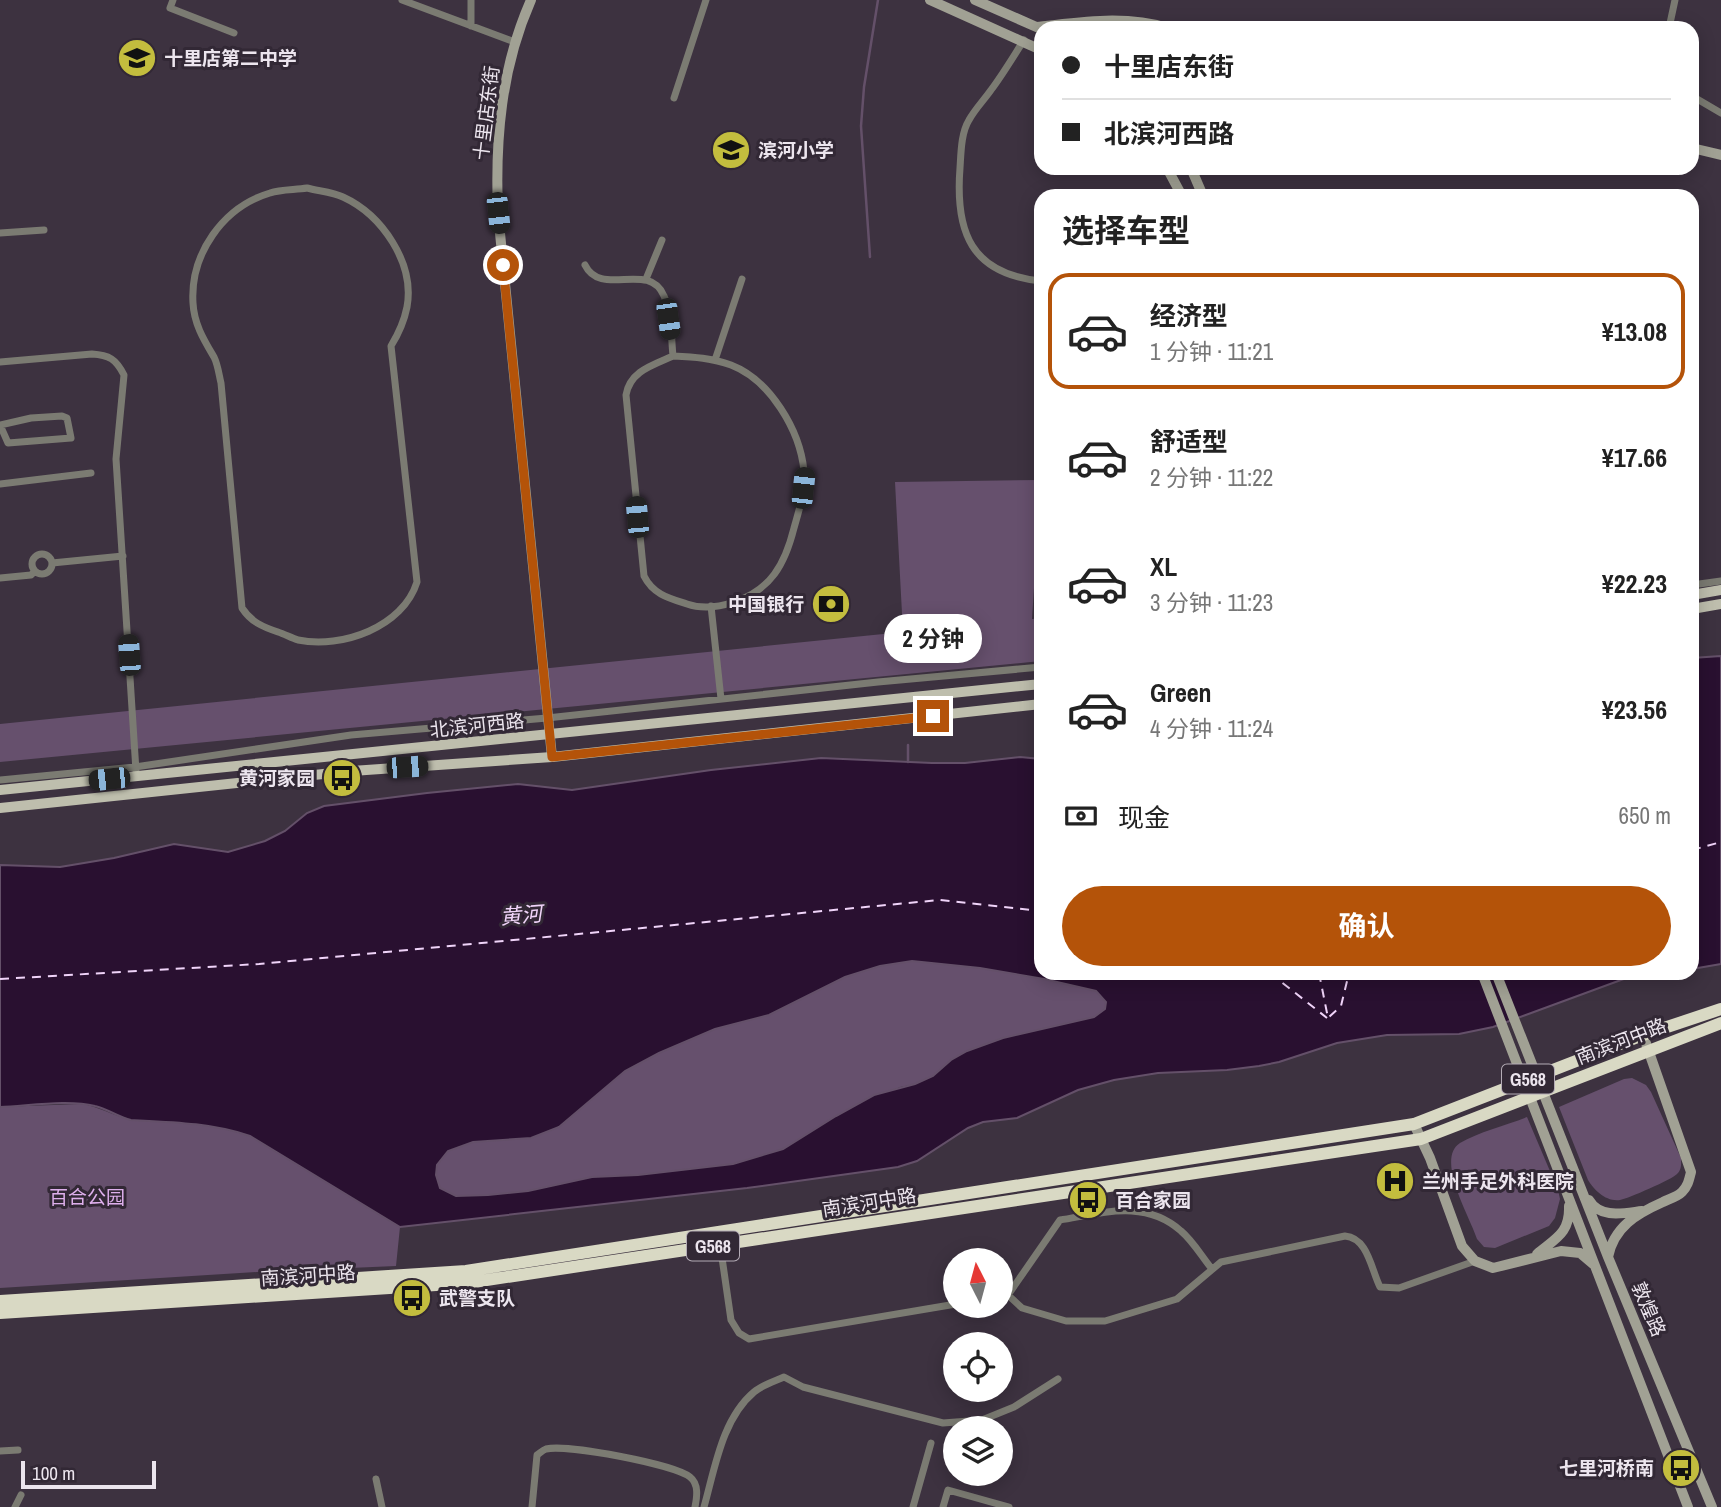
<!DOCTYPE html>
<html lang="zh">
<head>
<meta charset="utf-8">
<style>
	:root { --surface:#fff; --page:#f2f2f2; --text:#222; --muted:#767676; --line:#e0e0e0; --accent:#b45309 }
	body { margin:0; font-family:"Archivo Narrow","Noto Sans SC",sans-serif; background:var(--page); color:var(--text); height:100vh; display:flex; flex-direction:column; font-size:26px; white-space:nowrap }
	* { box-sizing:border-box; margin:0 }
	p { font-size:23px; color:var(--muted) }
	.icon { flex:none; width:38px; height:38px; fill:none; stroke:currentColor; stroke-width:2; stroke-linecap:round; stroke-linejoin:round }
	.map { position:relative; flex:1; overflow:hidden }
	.panel { position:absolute; left:1034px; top:189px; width:665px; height:791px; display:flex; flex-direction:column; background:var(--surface); border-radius:21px; box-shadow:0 4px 18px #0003 }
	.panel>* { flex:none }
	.banner { position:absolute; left:1034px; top:21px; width:665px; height:154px; border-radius:21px; box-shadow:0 4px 18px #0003; display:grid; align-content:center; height:154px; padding:0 28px; background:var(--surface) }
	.needle { width:46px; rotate:354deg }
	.tools { position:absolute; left:943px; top:1248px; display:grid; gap:14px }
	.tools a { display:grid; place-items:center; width:70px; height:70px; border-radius:50%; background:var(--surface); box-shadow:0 4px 18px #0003; font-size:35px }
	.scale { position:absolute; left:21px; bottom:18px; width:135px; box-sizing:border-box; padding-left:7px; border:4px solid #ece5ee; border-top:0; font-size:19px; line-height:24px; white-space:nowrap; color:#ece5ee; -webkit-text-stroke:5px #322835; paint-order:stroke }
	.end { position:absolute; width:32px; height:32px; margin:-16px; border:9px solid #b45309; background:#fff; box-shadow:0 0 0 4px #fff }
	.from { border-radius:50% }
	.bubble { position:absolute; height:49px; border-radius:24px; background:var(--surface); box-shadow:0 4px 18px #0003; font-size:23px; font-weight:700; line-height:49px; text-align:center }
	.car { position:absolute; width:21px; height:42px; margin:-21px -10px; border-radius:9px; box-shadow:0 0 5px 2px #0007; background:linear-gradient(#222 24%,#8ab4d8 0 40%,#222 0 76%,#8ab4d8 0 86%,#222 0) }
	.banner b { display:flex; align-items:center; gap:24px; height:66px; font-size:26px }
	.banner b+b { border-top:2px solid var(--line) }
	.banner i { width:18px; height:18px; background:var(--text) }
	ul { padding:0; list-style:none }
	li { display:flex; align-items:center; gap:21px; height:116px; margin:0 14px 10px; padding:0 14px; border:4px solid transparent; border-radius:21px }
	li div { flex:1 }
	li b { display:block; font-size:26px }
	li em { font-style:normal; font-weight:700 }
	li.on { border-color:var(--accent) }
	li>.icon { width:63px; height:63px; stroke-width:1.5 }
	h2 { padding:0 28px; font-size:32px; line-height:84px }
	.pay { display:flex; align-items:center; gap:18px; height:77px; padding:0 28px; font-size:26px }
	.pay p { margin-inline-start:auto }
	.action { display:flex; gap:14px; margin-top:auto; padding:14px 28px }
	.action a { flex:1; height:80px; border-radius:42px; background:var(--accent); color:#fff; font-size:28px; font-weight:700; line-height:80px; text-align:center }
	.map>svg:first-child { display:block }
	.green { fill:#66506d }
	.water { fill:#291030; stroke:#645069; stroke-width:2; fill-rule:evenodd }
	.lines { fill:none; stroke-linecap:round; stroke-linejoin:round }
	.stream { stroke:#645069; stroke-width:2.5 }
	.ferry { stroke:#f0d4f9; stroke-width:2; stroke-dasharray:9 7; stroke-linecap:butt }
	.street { stroke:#7b7b72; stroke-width:7 }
	.secondary { stroke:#a1a194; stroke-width:10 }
	.primary { stroke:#bebead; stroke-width:10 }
	.highway { stroke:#d9d9c4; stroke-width:12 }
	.route { stroke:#b45309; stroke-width:9 }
	.labels { text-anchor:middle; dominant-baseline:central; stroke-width:6; stroke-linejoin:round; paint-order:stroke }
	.shield { fill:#322835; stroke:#b4acb6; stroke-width:2 }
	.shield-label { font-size:18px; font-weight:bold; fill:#ece5ee }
	.poi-label { font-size:19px; font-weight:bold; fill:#ece5ee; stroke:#322835; text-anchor:start }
	.street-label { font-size:19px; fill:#ece5ee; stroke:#322835 }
	.park-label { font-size:19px; fill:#deafec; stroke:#322835 }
	.water-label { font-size:21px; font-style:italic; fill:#f0d4f9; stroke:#322835 }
</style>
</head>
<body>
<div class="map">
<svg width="1721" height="1507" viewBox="0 0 1721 1507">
	<rect width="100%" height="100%" fill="#3d3240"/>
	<path class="green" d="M1041 480 1032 619 1041 618V661L0 762V724L903 632 895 482Z
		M912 961 980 968 1044 979 1097 991 1106 1002 1105 1009 1094 1017 1003 1038 967 1051 951 1060 933 1076 915 1084 900 1087 836 1116 783 1149 733 1164 638 1175 592 1177 528 1191 488 1195 456 1196 440 1188 436 1175 437 1165 448 1151 473 1142 531 1138 559 1127 625 1071 660 1053 715 1029 769 1015 845 977 880 966Z
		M1632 1078 1646 1085 1651 1092 1681 1158C1681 1164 1682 1169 1677 1174 1673 1179 1627 1199 1620 1200 1606 1202 1594 1190 1588 1180L1559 1107 1624 1079Z
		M80 1104C99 1106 113 1116 131 1120L210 1125 250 1136 400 1227 396 1266 257 1272 0 1288V1107Z
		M1527 1117 1558 1190 1560 1199 1555 1218 1549 1226 1495 1248 1484 1247 1477 1239C1470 1217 1435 1159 1460 1143 1478 1132 1507 1125 1527 1117Z"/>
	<path class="water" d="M1721 656V964L1692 969V658Z
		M1020 757 1041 759V973H1640L1493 1027 1459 1034 1387 1035 1337 1043 1279 1062 1259 1066 1227 1070 1158 1073 1114 1080 1078 1090 1017 1118 983 1122 968 1128 917 1161 898 1167 747 1188 400 1227 250 1136C212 1123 172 1122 131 1120 118 1117 108 1109 95 1106 68 1099 28 1106 0 1107V865L60 867 114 858 174 844 228 852 265 841 285 831 307 813 324 806 427 793 518 784 572 790 711 770 821 758 932 763H965ZM912 961 980 968 1044 979 1096 991 1106 1002 1105 1009 1094 1017 1003 1038 967 1051 951 1060 933 1076 915 1084 874 1095 836 1116 783 1149 733 1164 638 1175 592 1177 528 1191 488 1195 456 1196 440 1188 436 1175 437 1165 448 1151 473 1142 531 1138 559 1127 625 1071 659 1053 715 1029 769 1015 845 977 880 966Z"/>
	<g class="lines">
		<path class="stream" d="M870 257 861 126 864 87 878 0
			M908 745V762"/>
		<path class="ferry" d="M1692 850 1721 842
			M1270 973 1327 1018
			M1319 973 1328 1018 1341 1006 1349 973
			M0 979 259 964 940 900 1041 911"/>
		<path class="street" d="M173 0 170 8 234 33
			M402 0 515 42
			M471 0V26
			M1669 28 1675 0
			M1024 40C1013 57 1003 74 991 90 984 100 975 109 969 120 961 133 961 153 960 168 955 232 971 274 1041 281
			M1692 96 1721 113
			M674 98 706 0
			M307 188C318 191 333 192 343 197 382 215 415 263 407 307 404 322 399 333 391 346L417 582C403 627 342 649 298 640 292 638 284 634 278 632 263 627 251 622 242 608L221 383C219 375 218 365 214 357 204 340 194 324 193 303 190 254 223 207 270 193 281 189 295 190 307 188Z
			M0 233 44 230
			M585 265C601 298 649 260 664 296 672 313 671 337 673 356
			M646 279 662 240
			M673 356C694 357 712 358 731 365 770 380 800 430 804 471 806 489 799 510 794 528 785 564 771 590 734 602 719 607 701 609 687 604 668 598 653 594 644 576L626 395C630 371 653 365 673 356Z
			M715 360 742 279
			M0 362 92 354C109 355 116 359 124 375L116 459 136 771
			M62 416 67 418 71 438 8 443 0 425 31 418Z
			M0 484 91 473
			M32 564a10 10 0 1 1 20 0a10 10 0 1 1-20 0Z
			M52 563 123 556
			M0 578 31 575 35 571
			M1692 585 1721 581
			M711 606 721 699
			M0 780 135 767 351 735 547 718 878 682 1041 667
			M1094 1188 1097 1214
			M720 1244 731 1320 739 1333 749 1339 956 1304
			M1008 1295 1060 1220C1103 1213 1145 1199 1181 1231 1193 1241 1202 1257 1212 1269
			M1001 1296 1008 1295 1022 1308 1066 1321H1105L1177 1299 1221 1262 1345 1236C1368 1238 1371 1269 1380 1287L1399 1288 1475 1261
			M0 1451 18 1450
			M376 1479 382 1507
			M15 1507 21 1495
			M532 1507 537 1455C540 1453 543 1450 546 1449 567 1444 673 1464 690 1477 699 1484 697 1497 695 1507
			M704 1507C715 1468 722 1419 754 1392 762 1385 775 1381 784 1377L803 1387 943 1423 982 1420 1014 1407 1058 1379
			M913 1507 931 1443
			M943 1507 948 1490 1009 1507"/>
		<path class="secondary" d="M531 0C501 68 495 139 498 213L552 757
			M930 0 1041 50
			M975 0 1041 29
			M1037 27C1078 22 1127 15 1167 28
			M1692 148 1721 155
			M1167 168 1182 196
			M1191 168 1203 196
			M1482 973 1688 1507
			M1496 973 1608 1257 1712 1507
			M1414 1124 1430 1158 1462 1246 1475 1261 1493 1268 1561 1251 1580 1253 1593 1264
			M1589 1200C1600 1219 1624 1213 1642 1211
			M1537 1254C1556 1238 1570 1233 1569 1206
			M1608 1257C1614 1227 1636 1214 1663 1202 1669 1199 1677 1197 1682 1192 1688 1186 1689 1180 1691 1172L1643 1035"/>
		<path class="primary" d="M1692 595 1721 590
			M1692 609 1721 604
			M0 790 1041 684
			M0 808 352 771 552 757 1041 704"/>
		<path class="highway" d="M0 1301 466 1271 1414 1124 1643 1035 1721 1009
			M0 1313 467 1283 1421 1139 1721 1023"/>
	</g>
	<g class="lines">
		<path class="route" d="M503 265 552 757 933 716"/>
	</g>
	<defs>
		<g id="school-disc" transform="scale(2.0125)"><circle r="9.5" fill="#c3bd3e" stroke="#322835"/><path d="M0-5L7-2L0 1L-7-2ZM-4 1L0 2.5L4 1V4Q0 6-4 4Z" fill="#111"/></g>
		<g id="bank-disc" transform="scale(2.0125)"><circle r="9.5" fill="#c3bd3e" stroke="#322835"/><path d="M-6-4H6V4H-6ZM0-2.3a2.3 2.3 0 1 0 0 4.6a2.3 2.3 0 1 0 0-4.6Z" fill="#111"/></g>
		<g id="bus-disc" transform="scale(2.0125)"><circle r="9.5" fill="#c3bd3e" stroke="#322835"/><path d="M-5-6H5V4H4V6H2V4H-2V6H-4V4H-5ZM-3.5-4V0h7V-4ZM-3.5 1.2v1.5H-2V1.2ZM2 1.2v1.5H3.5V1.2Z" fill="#111"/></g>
		<g id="hospital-disc" transform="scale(2.0125)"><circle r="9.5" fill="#c3bd3e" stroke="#322835"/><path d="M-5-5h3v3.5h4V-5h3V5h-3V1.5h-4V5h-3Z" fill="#111"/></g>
	</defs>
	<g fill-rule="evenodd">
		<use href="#school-disc" x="137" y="58"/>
		<use href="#school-disc" x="731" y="150"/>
		<use href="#bank-disc" x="831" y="604"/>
		<use href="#bus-disc" x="342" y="778"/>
		<use href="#hospital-disc" x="1395" y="1181"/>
		<use href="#bus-disc" x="1088" y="1200"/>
		<use href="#bus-disc" x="412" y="1298"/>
		<use href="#bus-disc" x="1681" y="1468"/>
	</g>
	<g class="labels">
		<g class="shield">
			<rect x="1502" y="1064.5" width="52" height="29" rx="5"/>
			<rect x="687" y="1231.5" width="52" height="29" rx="5"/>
		</g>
		<g class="shield-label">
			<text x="1528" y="1079">G568</text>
			<text x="713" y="1246">G568</text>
		</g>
		<g class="poi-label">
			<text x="164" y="58">十里店第二中学</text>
			<text x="758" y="150">滨河小学</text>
			<text x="804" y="604" text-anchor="end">中国银行</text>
			<text x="315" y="778" text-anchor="end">黄河家园</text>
			<text x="1422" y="1181">兰州手足外科医院</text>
			<text x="1115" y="1200">百合家园</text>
			<text x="439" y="1298">武警支队</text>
			<text x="1654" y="1468" text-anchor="end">七里河桥南</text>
		</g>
		<g class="street-label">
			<text transform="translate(486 113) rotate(-83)">十里店东街</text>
			<text transform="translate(477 725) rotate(-6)">北滨河西路</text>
			<text transform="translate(1621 1041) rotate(-21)">南滨河中路</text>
			<text transform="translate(869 1202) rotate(-9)">南滨河中路</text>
			<text transform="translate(308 1275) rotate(-4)">南滨河中路</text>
			<text transform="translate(1649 1309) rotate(67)">敦煌路</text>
		</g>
		<g class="park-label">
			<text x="87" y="1197">百合公园</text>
		</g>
		<g class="water-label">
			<text transform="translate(521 915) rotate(-5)">黄河</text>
		</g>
	</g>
</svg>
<div class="tools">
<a><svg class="needle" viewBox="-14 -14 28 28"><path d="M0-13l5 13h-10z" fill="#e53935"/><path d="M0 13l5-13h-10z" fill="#767676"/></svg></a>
<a><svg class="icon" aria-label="locate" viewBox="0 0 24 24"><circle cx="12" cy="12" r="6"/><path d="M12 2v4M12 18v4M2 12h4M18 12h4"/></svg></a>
<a><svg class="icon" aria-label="layers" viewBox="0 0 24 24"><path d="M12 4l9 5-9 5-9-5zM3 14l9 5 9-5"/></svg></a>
</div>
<div class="scale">100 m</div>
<i class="end from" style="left:503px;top:265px"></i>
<i class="end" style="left:933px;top:716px"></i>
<div class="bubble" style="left:884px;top:614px;width:98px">2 分钟</div>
<i class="car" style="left:498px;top:213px;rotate:174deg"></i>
<i class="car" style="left:668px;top:319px;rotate:172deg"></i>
<i class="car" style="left:803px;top:488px;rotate:6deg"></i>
<i class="car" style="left:637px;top:517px;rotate:355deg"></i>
<i class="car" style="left:129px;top:655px;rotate:356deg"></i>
<i class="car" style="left:407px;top:767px;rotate:86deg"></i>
<i class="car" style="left:109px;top:779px;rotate:264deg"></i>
<div class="banner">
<b><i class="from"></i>十里店东街</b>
<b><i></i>北滨河西路</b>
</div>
<section class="panel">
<h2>选择车型</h2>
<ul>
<li class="on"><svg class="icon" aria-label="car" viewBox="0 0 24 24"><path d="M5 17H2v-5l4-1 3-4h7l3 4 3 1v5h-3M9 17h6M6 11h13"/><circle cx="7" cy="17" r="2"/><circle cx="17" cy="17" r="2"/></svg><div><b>经济型</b><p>1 分钟 · 11:21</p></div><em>¥13.08</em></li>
<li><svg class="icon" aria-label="car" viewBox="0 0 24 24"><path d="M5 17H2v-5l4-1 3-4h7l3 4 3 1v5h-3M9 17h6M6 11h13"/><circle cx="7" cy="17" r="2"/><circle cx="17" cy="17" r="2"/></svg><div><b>舒适型</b><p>2 分钟 · 11:22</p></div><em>¥17.66</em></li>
<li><svg class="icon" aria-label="car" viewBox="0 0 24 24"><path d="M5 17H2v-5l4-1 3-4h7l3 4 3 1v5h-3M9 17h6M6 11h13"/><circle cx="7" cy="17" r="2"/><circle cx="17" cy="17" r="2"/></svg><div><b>XL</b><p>3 分钟 · 11:23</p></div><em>¥22.23</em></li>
<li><svg class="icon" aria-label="car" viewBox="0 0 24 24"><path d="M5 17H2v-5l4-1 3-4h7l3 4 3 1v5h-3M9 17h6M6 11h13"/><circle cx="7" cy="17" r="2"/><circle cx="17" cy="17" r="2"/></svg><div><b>Green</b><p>4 分钟 · 11:24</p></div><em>¥23.56</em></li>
</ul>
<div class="pay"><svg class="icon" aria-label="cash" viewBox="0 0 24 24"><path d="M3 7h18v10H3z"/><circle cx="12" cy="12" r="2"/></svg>现金<p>650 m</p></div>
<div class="action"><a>确认</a></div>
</section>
</div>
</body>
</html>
